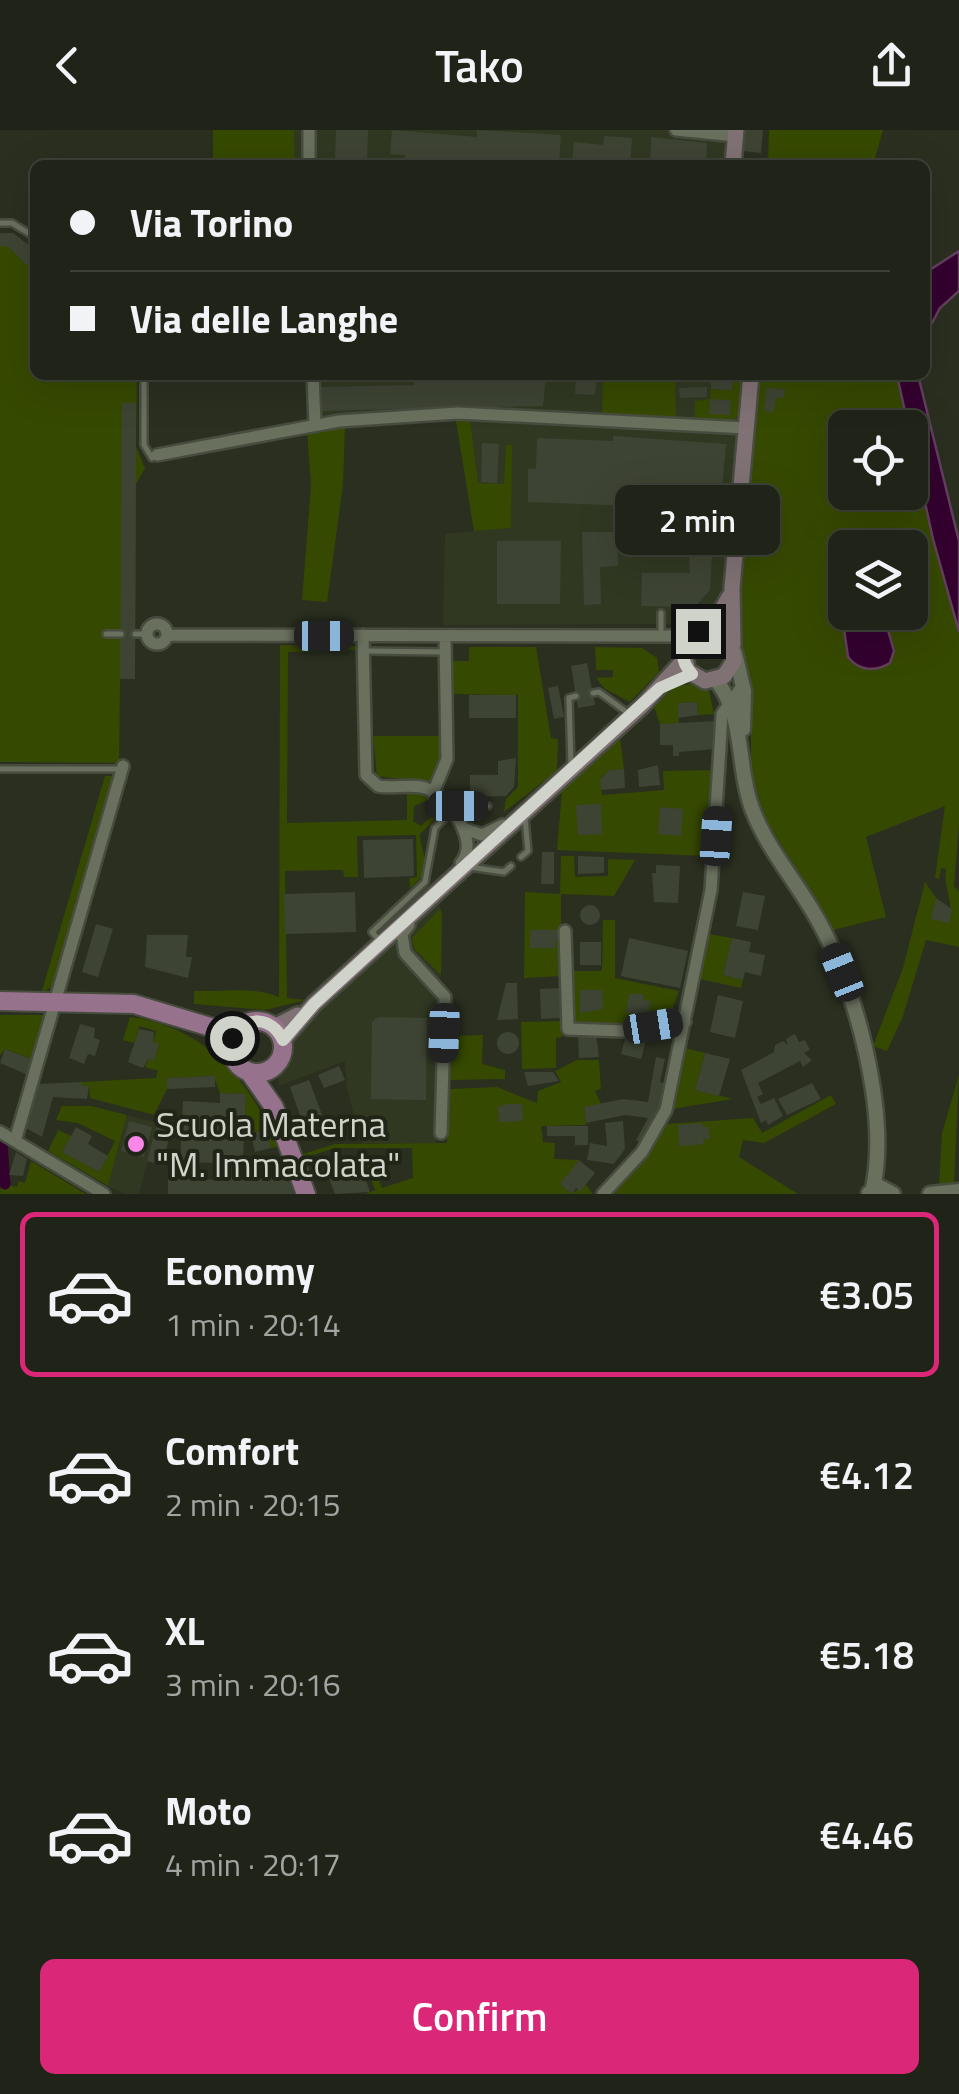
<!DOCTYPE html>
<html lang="en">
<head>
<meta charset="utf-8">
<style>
	:root { --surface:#202318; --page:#2d2f25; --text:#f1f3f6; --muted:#a2a4a2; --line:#3d4037; --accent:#db2777 }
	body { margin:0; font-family:"Titillium Web",sans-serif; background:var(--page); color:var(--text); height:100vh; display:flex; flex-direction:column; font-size:38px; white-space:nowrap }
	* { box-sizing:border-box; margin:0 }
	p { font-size:32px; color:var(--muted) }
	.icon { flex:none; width:55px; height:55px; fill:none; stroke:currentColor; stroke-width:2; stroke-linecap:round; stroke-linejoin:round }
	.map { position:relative; height:1064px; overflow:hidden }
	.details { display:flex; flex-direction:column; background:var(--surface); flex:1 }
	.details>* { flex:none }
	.guide { position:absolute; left:30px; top:30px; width:900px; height:220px; border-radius:15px; box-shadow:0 10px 40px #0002,0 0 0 2px var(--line); display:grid; align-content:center; height:220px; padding:0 40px; background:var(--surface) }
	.buttons { position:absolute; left:828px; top:280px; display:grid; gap:20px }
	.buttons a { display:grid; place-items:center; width:100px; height:100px; border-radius:15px; background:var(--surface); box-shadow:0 10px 40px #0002,0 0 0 2px var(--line); font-size:50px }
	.end { position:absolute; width:45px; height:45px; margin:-22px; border:12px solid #cfd3ca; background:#111; box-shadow:0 0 0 5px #111 }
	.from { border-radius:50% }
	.bubble { position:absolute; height:70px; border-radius:15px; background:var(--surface); box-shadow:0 10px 40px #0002,0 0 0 2px var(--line); font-size:32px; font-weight:600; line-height:70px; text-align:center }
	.car { position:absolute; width:30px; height:60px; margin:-30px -15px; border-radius:12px; box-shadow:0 0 8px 2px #0007; background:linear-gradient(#222 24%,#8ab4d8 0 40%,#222 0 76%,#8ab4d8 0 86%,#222 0) }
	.guide b { display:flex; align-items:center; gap:35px; height:95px; font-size:38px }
	.guide b+b { border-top:2px solid var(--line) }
	.guide i { width:25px; height:25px; background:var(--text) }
	ul { padding:18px 0 0; list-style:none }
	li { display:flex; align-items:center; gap:30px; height:165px; margin:0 20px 15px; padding:0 20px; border:5px solid transparent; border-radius:15px }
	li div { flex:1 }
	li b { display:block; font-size:38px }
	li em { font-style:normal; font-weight:600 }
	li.current { border-color:var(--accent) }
	li>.icon { width:90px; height:90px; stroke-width:1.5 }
	.primary-button { display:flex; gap:20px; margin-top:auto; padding:20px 40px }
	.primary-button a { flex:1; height:115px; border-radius:15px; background:var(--accent); color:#fff; font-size:40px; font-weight:600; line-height:115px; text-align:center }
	header { display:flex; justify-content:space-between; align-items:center; height:130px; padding:0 40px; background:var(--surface); font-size:45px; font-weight:600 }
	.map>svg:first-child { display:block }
	.built { fill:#303822 }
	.green { fill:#364900; fill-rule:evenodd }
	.water { fill:#34012f; stroke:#62405e; stroke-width:2.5 }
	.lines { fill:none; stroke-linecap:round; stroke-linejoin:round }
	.canal { stroke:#34012f; stroke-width:11 }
	.building { fill:#3e4434 }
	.service-casing { stroke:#474c3f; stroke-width:10 }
	.minor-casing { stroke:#474c3f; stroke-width:16 }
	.tertiary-casing { stroke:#474c3f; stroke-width:19 }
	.secondary-casing { stroke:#474c3f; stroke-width:20 }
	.primary-casing { stroke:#474c3f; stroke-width:22 }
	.service { stroke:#69705e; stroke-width:5 }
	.minor { stroke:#69705e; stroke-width:11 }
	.tertiary { stroke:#69705e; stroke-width:14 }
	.secondary { stroke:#807175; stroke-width:15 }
	.primary { stroke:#97728c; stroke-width:18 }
	.route { stroke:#cfd3ca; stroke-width:12 }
	.poi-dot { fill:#fa87e8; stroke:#202517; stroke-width:4 }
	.labels { text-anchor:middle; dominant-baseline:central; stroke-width:8; stroke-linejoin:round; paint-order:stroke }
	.poi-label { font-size:35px; fill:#cfd3ca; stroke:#202517; text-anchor:start }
</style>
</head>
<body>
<header><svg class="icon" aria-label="back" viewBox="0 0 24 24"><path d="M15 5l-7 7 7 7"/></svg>Tako<svg class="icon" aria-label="share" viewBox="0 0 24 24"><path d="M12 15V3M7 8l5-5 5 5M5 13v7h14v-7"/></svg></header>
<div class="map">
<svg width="959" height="1064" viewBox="0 0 959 1064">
	<rect width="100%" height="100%" fill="#2a2f20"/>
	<path class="built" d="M294 0H728L724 35H295Z
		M307 245H744L722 467 703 492 694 494 443 495 445 404 474 401 456 291H398L307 300Z
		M438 771 442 784 436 1014 362 1013 347 959 345 931 279 956 278 947 297 904Z
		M127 985 157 993 139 1064H124L108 1056Z"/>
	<path class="green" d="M213 0H294L295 35H213Z
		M769 0H883L873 35H768Z
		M0 103H13L35 120V245H137L136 317 145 338 136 354 135 549H120L119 633 0 632Z
		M603 245H675L676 287 602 283Z
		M733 245H744L740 285 731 291 695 289V271L710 269 711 259 732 260Z
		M760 245H897L908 297 845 298V362H910V307L959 502V695L954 756 959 761V817L926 810 903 886 887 921 873 916 903 838 925 752 936 768 932 789 949 792C954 769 943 758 946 739L941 738 939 749 935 748 945 676 866 707 886 787 833 800 765 688 751 643V557L740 507 739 456ZM845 418H910V482L883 483 889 502 848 527 840 471Z
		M456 291H470L478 353 504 354 506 315H512L511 398 474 401Z
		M345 296 343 355 327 472 302 470 311 356 307 300Z
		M731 378 728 411 628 418V388Z
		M280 515 357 516V520L288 522 287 693 407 690V662L424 663 430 669 414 676 413 691 421 696 439 679 442 682 420 704C421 728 436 737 410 758L409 748 417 747 416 705 357 706 358 747H344L343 740 285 741 287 868 306 870 265 880 194 874V861C225 862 251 856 279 867Z
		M469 517H536L551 608 558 609 557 641 504 682 506 669 518 657V565L451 564V531H469Z
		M595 517 642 518 657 528 659 542 630 572 605 559 596 548 613 547V540H596Z
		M692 553 709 561 714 584 698 585 697 572 678 573 679 594H660L654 577 673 558Z
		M373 606H442L441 633 432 653 377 646Z
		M620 608 624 639 610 640 600 649 602 665 664 660 663 641 714 640 708 726 557 720 562 661Z
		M105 646H116L54 855 41 864Z
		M561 726H574L575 747 608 746V729L635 730 614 766 561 764V846L524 848 525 762 560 764Z
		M440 779 442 784 441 845 414 818 412 808Z
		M603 790H615V848L679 861 668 890 623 898 571 897 570 841H602Z
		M709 804 732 808 723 845 743 850 741 858 700 849Z
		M0 885H44L31 929 6 919 0 925Z
		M130 887C204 896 251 950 277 1017L271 1018 267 1000 244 1004 246 964 220 963 214 946 167 948V959L154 985 90 968 89 956H82V952L156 948 158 941 145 937 148 929 154 930 159 915 153 912 156 901 140 896 134 913 123 910Z
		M561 891 562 907 556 908V938L522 939 521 892Z
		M483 905 482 934 505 940V949L450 950 451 906Z
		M685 918 705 923 695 960 733 969 672 979Z
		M577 930H599L601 959 595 961 601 974 584 978 586 995 541 996 543 1012 555 1013 554 1029 579 1030 561 1055 572 1063 586 1055 593 1064H365L375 1060 364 1028H371L382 1058 413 1048 412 1018H335L304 1028 303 1024 335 1014 447 1013 449 959 497 957 537 973 538 961 561 952 555 941Z
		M959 945 954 1054 939 1056 942 1003Z
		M831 965 836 974 764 1013 743 1010 739 1027 798 1064H612L666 994 753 988 762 1003Z
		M62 976H91L127 985 108 1056 48 1021 58 1000 71 1006 63 1022 99 1042 115 1011 78 993 56 990Z
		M31 1031 86 1064H0L1 1053 17 1057 19 1051 25 1053Z"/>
	<path class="water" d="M959 121V161L940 178 925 206V143Z
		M897 245H918L959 411V502L933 409Z
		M845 455V482L883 483 894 521 890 533C875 542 859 541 848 527L840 471Z"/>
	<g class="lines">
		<path class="canal" d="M2 1014 5 1054"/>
	</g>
	<path class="building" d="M336 0H368L367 35 335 34Z
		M392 0 477 7V0L561 5 559 35 405 33V25L390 24Z
		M745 0H763L761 23 743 21Z
		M604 6 632 8 630 35H572L574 12 603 15Z
		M651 7 707 13 706 35H650Z
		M0 103H13L35 120V134H25L8 116H0Z
		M414 245H546L543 276 322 281 321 257 414 255Z
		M576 245H597L595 265 575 264Z
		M711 245H733L732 260 711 259Z
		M707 257V267L680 268 679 258Z
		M766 258 785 259 784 268 776 267 774 282 764 281Z
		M710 269 731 270 730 285 709 284Z
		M122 273H136L135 549H120Z
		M613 306 726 314 721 368 692 366V373L636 368 635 376 528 372V339H536L537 308 613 311Z
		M482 313 499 314 497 353 481 352Z
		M697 385 714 389 712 404 696 402Z
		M582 402H617L618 436 600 437 601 474 584 475Z
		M497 411H561L560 474H497Z
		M689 421 712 423 710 460 695 477 641 476 642 443H690Z
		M587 533 595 575 578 578 571 536Z
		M558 556 564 587 554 589 548 558Z
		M469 565H516V588H469Z
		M697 572 698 585 678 588V573Z
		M716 591V619L679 622V626H673V615H660V594Z
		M516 628 514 657 506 666 470 667V645H498V631Z
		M658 635 660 655 639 657 638 640Z
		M624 639 625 658 601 660 600 649 610 640Z
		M601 674 602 704 578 705 576 675Z
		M660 677 683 679 681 706 658 704Z
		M413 709 414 746 364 748 363 710Z
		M542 722H554V754H541Z
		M578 726 604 727V743L578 744Z
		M656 735 680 736 678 773 654 772 652 743H656Z
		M355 762 356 802 285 804 284 764Z
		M743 762 765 766 758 800 736 796Z
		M936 768 952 779 949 793 931 789Z
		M580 785a10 10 0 1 1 20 0a10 10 0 1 1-20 0Z
		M96 794 113 799 98 847 82 842Z
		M530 800H558L555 818H530Z
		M147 805H188L186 827H192L188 848 145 837Z
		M629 808 688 821 680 858 621 846Z
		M732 808 751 812 749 822 765 825 761 846 745 842 743 850 723 845Z
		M580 812H601V835H580Z
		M506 853H517L518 889 497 890Z
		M561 858V888L541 889 540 859Z
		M580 860H602L603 879 580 883Z
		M629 864H643L644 870 651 871 648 885 626 883Z
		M718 865 743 871 735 908 710 902Z
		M378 887 427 888 426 970 371 969 372 892Z
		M80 894 95 898 94 908 100 910 95 926 88 924 84 934 69 928Z
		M139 899 154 902 153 912 159 914 154 931 148 929 143 938 128 932Z
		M497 913a11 11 0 1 1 22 0a11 11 0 1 1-22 0Z
		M596 904 599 927 579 928 578 905Z
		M795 904 799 912 805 910 810 920 804 923 812 930 803 937 800 931 758 953 763 964 757 967 761 974 774 968 783 986 768 995 766 990 761 993 741 940 774 922 775 915 783 911 788 915 786 909Z
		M626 906 646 911 641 929 621 924Z
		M5 919 31 929 26 944 0 933Z
		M705 923 730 929 719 966 695 960Z
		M656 927 665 929 660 952 667 954 657 990 642 1013 636 1010 648 988 625 985 586 993 584 977 623 969 648 972Z
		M339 936 345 950 324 958 318 945Z
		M524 942H553L559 951 528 956Z
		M215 946V957L167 959V948Z
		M309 950 327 998 307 1005 290 957Z
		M82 952V956H89L87 969 53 967 42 1007 26 998 38 954Z
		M812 953 821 969 787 985 778 969Z
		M220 963 246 964 242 1050 288 1046 294 1064H168V1048L218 1050V1033L180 1032 183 971 220 973Z
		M508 974H522L523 991 499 992 498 977Z
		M129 991 152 997 144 1027 121 1021Z
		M623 991 625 1019 614 1034 587 1030 590 1013 607 1016 605 993Z
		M702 993 703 997H709L710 1009H703L704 1014 679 1016 678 995Z
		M547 996H588V1015H575V1006H547Z
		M76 997 92 1006 88 1014 108 1026 99 1042 62 1022Z
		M156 997 171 1001 162 1035 147 1031Z
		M267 1000 271 1018 255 1022 251 1003Z
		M16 1022 27 1029 23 1046 9 1045Z
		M358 1027 370 1062 335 1064 327 1043Z
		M579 1030 595 1043 580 1062 576 1058 572 1064 560 1054Z"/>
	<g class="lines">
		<g class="service-casing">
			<path id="service" d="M0 93H12L35 107
				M144 245V315L152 328
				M106 504H121
				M135 504H147
				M661 505V483
				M366 521 445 522
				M593 563 599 562 629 584
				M571 636 569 568 576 566
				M0 639H119
				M521 727 528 721 525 688
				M469 737 504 742 511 736
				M379 810 372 802 425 752 435 698 457 676H488"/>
		</g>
		<g class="minor-casing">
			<path id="minor" d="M309 0V35
				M676 0 736 6
				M313 245 315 294
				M157 325 339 291 458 283 746 298
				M147 504a10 10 0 1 1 20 0a10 10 0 1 1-20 0Z
				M168 505 691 506
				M363 505 366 645 378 656C393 659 414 653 428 659 450 670 480 711 461 733
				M433 663 447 629 445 506
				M465 699 482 705 503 695
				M409 795 402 804 405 823 445 867 441 1003
				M565 801 568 899 623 901 685 892
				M0 1002 104 1064
				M15 1011 123 636
				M603 1064 642 1022 666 980 711 760 722 584 743 555"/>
		</g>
		<g class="tertiary-casing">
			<path id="tertiary" d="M735 523 744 561 743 599
				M716 550C746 588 736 637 753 681 768 720 799 755 819 792 856 858 889 983 873 1058
				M869 1063 878 1056 893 1064
				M930 1064 959 1061"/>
		</g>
		<g class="secondary-casing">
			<path id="secondary" d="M733 35 736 0
				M711 499 730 509 734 531 724 546 705 551 688 541 683 520 693 504 711 499 729 467
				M733 515 732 458 751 245
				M274 897 298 885
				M283 910 314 874 643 575 683 531"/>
		</g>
		<g class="primary-casing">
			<path id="primary" d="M0 871 134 874 217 899 237 900
				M231 917a26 26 0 1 1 52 0a26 26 0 1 1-52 0Z
				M250 943 274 977 306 1064"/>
		</g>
		<use href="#service" class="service"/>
		<use href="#minor" class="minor"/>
		<use href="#tertiary" class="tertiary"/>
		<use href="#secondary" class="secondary"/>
		<use href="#primary" class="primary"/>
	</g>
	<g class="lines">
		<path class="route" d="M232 908C246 885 271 886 283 910L314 874 660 558 692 544C678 529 681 512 698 501"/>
	</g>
	<circle class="poi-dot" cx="136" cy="1014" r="10"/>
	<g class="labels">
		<g class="poi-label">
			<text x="156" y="994">Scuola Materna<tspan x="156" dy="40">"M. Immacolata"</tspan></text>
		</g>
	</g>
</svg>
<div class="buttons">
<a><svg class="icon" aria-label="locate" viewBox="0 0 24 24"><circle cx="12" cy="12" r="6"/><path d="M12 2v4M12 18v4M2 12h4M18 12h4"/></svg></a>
<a><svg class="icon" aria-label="layers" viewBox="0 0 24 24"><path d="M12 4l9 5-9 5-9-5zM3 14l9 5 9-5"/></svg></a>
</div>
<i class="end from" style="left:232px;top:908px"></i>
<i class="end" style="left:698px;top:501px"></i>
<div class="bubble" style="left:615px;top:355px;width:165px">2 min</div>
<i class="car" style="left:324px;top:506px;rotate:90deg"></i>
<i class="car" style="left:458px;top:676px;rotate:90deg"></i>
<i class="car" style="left:716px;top:706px;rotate:4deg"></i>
<i class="car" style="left:842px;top:842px;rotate:338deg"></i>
<i class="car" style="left:653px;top:896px;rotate:81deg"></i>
<i class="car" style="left:444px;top:903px;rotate:182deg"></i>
<div class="guide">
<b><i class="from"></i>Via Torino</b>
<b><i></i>Via delle Langhe</b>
</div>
</div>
<section class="details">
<ul>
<li class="current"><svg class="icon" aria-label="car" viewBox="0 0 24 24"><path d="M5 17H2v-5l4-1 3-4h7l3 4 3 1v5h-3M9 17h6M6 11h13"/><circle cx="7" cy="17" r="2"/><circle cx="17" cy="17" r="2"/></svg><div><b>Economy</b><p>1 min · 20:14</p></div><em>€3.05</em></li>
<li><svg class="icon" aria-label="car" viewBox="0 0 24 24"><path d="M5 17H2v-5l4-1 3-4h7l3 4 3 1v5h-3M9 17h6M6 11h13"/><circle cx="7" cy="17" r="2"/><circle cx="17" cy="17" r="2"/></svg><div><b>Comfort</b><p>2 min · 20:15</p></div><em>€4.12</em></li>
<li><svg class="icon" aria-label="car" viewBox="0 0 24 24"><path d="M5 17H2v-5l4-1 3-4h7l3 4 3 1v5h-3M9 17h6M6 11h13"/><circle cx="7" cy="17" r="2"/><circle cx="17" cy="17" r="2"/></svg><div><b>XL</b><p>3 min · 20:16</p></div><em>€5.18</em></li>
<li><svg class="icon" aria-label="car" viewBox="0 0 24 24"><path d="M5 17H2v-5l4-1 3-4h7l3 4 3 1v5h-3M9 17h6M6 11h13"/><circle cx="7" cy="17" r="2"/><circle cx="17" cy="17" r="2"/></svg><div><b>Moto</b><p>4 min · 20:17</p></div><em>€4.46</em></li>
</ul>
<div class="primary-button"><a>Confirm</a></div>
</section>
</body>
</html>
